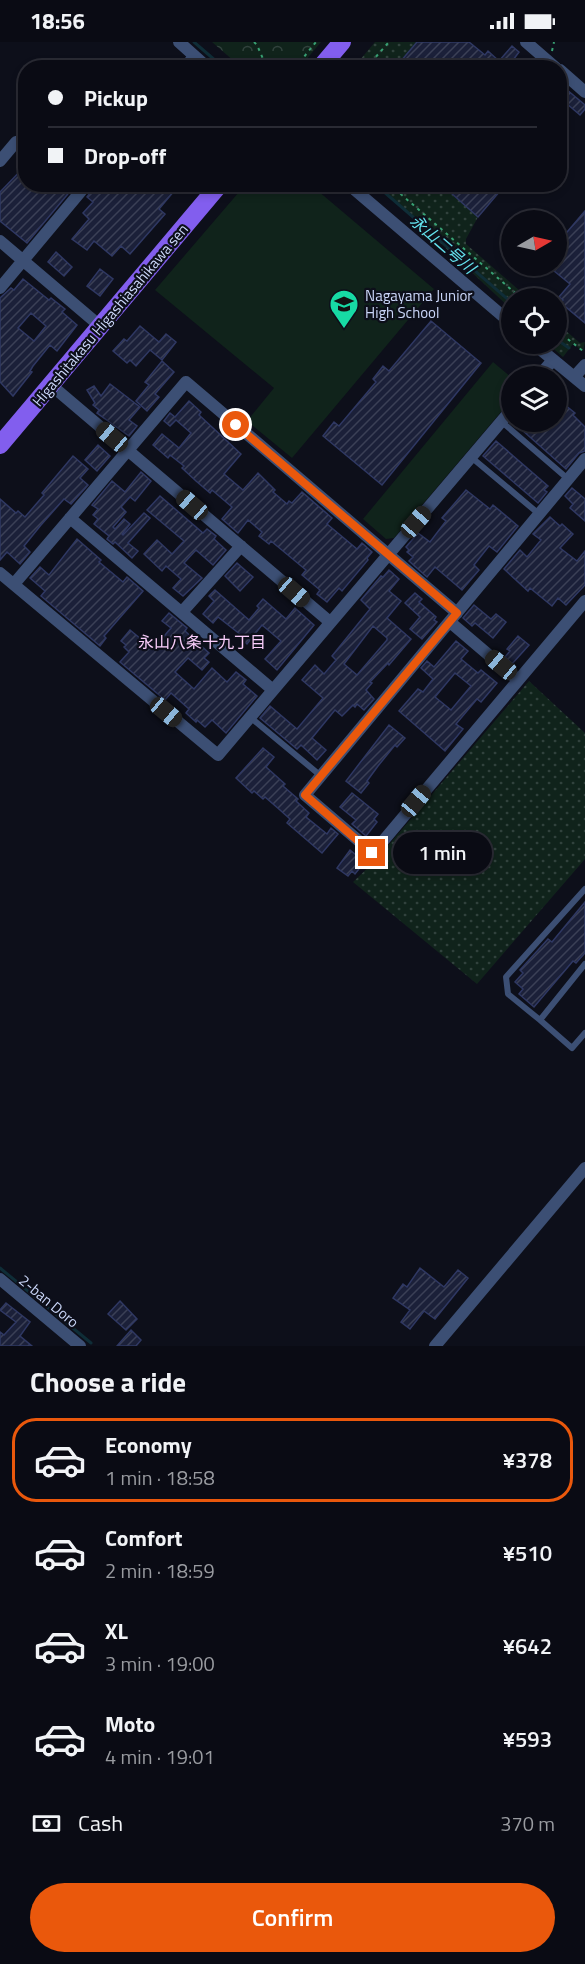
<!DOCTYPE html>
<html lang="en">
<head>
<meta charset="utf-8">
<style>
	:root { --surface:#0a0b14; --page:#181922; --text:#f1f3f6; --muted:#999ba0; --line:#2a2b34; --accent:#ea580c }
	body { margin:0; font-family:"Titillium Web","Noto Sans JP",sans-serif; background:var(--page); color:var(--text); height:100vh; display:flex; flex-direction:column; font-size:22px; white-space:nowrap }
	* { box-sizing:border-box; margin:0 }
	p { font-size:20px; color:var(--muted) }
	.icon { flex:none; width:33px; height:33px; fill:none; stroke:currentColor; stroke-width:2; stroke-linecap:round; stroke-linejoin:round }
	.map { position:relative; height:1304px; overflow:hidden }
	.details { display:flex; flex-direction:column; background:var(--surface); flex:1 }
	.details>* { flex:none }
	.banner { position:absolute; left:18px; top:18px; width:549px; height:132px; border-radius:24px; box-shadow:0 3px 9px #0003,0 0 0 2px var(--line); display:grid; align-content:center; height:132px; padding:0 30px; background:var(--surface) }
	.needle { width:39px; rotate:81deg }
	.tools { position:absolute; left:501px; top:168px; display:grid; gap:12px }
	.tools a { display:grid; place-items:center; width:66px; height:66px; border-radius:50%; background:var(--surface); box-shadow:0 3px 9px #0003,0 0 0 2px var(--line); font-size:30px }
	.end { position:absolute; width:27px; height:27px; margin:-14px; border:8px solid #ea580c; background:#fff; box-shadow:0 0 0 3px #fff }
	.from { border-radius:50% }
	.bubble { position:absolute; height:42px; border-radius:21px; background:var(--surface); box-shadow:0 3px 9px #0003,0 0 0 2px var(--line); font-size:20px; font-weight:600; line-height:42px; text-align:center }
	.car { position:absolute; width:18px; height:36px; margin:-18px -9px; border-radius:8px; box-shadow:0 0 4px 2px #0007; background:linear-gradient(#222 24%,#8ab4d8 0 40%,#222 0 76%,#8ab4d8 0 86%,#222 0) }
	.banner b { display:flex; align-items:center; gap:21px; height:57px; font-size:22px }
	.banner b+b { border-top:2px solid var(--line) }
	.banner i { width:15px; height:15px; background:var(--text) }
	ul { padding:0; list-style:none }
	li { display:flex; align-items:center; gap:18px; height:84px; margin:0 12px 9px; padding:0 18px; border:3px solid transparent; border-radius:24px }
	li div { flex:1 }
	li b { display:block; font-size:22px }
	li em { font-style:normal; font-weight:600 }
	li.active { border-color:var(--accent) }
	li>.icon { width:54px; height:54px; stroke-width:1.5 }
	h2 { padding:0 30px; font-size:27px; line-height:72px }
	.pay { display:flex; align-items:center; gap:15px; height:66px; padding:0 30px; font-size:22px }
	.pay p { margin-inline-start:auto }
	.button { display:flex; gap:12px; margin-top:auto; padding:12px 30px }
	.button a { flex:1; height:69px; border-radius:36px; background:var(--accent); color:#fff; font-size:24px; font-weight:600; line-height:69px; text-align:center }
	.status { display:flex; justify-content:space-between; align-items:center; height:42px; padding:0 30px; background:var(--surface); direction:ltr }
	.status svg { height:16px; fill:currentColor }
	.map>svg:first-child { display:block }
	.grass { fill:url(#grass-dots) }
	.park { fill:url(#park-crowns) }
	.pitch { fill:#10231b }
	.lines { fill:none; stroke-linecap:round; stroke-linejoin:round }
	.stream { stroke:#0f2d37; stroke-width:3 }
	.building { fill:url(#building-hatch); stroke:#2f3863; stroke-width:1.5; fill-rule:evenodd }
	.path { stroke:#38a073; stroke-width:2; stroke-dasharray:3 4.5; stroke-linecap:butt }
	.service { stroke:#3c4f74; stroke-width:6 }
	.minor { stroke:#3c4f74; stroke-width:12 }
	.tertiary { stroke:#3c4f74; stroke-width:12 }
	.primary { stroke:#825eee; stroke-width:18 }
	.route { stroke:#ea580c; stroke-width:8 }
	.labels { text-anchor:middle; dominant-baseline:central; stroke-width:4.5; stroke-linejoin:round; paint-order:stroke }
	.poi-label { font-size:15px; fill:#cbd7f9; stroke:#0d0f1a; text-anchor:start }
	.street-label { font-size:15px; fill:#cbd7f9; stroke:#0d0f1a }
	.water-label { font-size:16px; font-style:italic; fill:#64e3ef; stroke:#0d0f1a }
	.neighbourhood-label { font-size:16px; fill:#f9cdfa; stroke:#0d0f1a }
</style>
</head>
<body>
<div class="status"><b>18:56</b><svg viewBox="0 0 49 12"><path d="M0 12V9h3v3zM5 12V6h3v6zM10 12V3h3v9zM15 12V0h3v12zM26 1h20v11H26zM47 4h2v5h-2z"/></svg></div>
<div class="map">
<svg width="585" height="1304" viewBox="0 0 585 1304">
	<defs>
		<pattern id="grass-dots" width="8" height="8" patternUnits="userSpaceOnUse" patternTransform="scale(1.5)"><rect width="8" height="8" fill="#10231b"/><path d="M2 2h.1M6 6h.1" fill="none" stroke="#31423d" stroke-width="1.8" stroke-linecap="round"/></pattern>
		<pattern id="park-crowns" width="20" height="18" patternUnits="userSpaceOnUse" patternTransform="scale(1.5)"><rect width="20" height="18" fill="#10231b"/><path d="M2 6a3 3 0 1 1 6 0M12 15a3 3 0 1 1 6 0" fill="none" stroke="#31423d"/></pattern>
		<pattern id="building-hatch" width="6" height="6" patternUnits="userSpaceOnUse" patternTransform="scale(1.5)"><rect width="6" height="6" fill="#1b2039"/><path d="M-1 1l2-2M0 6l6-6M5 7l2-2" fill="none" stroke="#3b4056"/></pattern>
	</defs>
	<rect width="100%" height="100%" fill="#0d0f1a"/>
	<path class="grass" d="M375 0H417L395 25H354Z
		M378 143H441L478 175 466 197V202L528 256H512L511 267Z
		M557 281 580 301 585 300 583 309 573 302 563 315 548 302H556Z
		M529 639 585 691V817L477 942 353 840 374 820Z"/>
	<path class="park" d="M212 0H321L300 25 242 26Z"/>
	<path class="pitch" d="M245 143H311L434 247 292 416 247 379 274 346 155 248Z
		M493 320 511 335V358L394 496 386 497 363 477Z"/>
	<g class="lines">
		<path class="stream" d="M194 0 224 26
			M375 142 512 261
			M556 297 569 306
			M0 1226 91 1301"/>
	</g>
	<path class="building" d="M417 0H469L485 13 488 9 499 19 512 4 519 10 507 26H395Z
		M560 42 585 63V67L580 73 560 56Z
		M26 123V142H37L46 150 53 142H67L72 147 27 201 0 179V150Z
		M106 142H130L136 147 140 142H180L159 167 165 172 130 212 121 204 112 214 94 199 87 208 72 197 89 177 83 171 93 160 87 155 94 146 99 151Z
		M441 142H506L478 175Z
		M585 169V281L561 261 563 258 559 255 570 242 548 224H556V203Z
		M56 210 72 225 64 234 48 220Z
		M100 227 113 237 100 254 87 244Z
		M23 237 49 258 51 256 65 267 62 270 77 283 57 309 50 303 33 324 30 329 32 330 13 354 0 340V256L11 246 14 248ZM31 271 46 284 34 299 18 286Z
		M431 279 481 321 382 443 323 394 334 380 339 384 376 340 373 337 383 324 389 329Z
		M140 284 159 300 166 292 176 300 162 318 150 308 136 324 130 318 127 321 113 309 124 297 127 299Z
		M162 319 174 330 155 352 159 355 147 369 136 359 149 343 145 340Z
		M110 342 140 365 129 378 137 384 129 394 97 371 99 368 93 363 95 361 87 348 94 344 101 354Z
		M189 359 201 370 199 373 241 412 224 432 243 448 258 431 275 448 273 450 287 462 289 459 292 461 302 450 332 476 327 482 357 507 362 501 372 510 367 516 368 518 342 549 339 546 327 560 317 552 320 548 302 533 306 528 271 499 269 502 259 494 262 490 248 478 238 491 222 477 232 465 212 448 210 451 196 439 182 426 184 424 170 413 168 416 153 403 162 392 179 406 191 391 176 378 170 384 164 379 170 371 175 375Z
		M556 359 563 365 565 363 575 371 573 373 585 385V409L579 411 566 427 522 388 530 380H556Z
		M496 399 548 444 544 448 547 450 538 461 483 414Z
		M98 403 110 414 97 429 85 418Z
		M73 414 88 427 80 436 88 443 71 462 64 457 41 483 24 504 30 510 20 522 7 510 0 518V457L16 471 18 469 25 475 44 453 42 451Z
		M141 430 151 439 135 459 130 455 121 465 126 470 113 485 115 487 124 477 130 482 122 492 123 493 144 471 150 476 128 501 138 509 132 516 115 500 113 502 107 497 109 494 94 482 98 477 93 473 98 467 92 463 112 439 125 450Z
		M572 446 585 457V479L570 466 573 462 565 454Z
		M466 448 490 467 493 463 518 484 497 510 489 504 474 523 479 528 462 548 435 525 427 535 409 519 413 515 407 510 409 508 406 505 418 491 430 500 446 479 442 476Z
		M160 454 203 491 207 487 216 494 214 497 226 508 213 523 196 508 184 521 202 536 183 554 173 546 181 537 166 524 162 529 144 512 157 498 172 512 184 499 147 468Z
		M550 475 560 484 562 482 573 492 560 506 577 519 585 509V543L566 563 558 556 552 564 530 546 528 549 504 527 520 508 527 515 541 498 533 492Z
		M77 497 101 518 99 520 123 540 127 535 143 549 104 594 106 596 100 604 41 554 45 549 30 536 40 525 49 533Z
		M237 521 253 535 240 549 225 534Z
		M389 528 399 537 389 549 401 559 387 576 411 597 389 623 388 621 370 640 372 641 366 648 374 657 364 668 357 662 355 665 353 663 342 674 335 668 312 696 326 708 317 718 301 703 297 707 260 676 270 664 297 687 323 656 302 638 315 623 324 632 336 618 332 614 370 567 361 558 381 534 383 535ZM373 584 387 596V598L357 633 344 622Z
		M215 548 249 578 259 566 257 564 263 557 286 577 295 566 314 583 277 628 265 617 281 599 262 583 247 602 239 595 241 593 218 575 213 581 203 572 214 559 209 554Z
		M415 551 422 557 419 560 436 575 434 578 437 580 422 597 410 587 420 575 405 561Z
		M474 563 491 577 496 572 506 580 493 596 475 581 472 584 463 576Z
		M169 571 187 586 185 589 209 611 204 616 209 620 202 628 188 616 175 630 194 647 212 626 227 640 236 630 246 638 243 642 257 654 226 691 212 678 205 685 197 678 196 680 186 671 189 667 171 651 165 658 120 620 129 610 124 605 126 603 121 599 130 588 153 607 171 586 162 579Z
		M518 594 529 603 512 622 505 615 510 609 507 607Z
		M456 599 468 609 461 617 478 631 481 628 497 641 481 660 477 657 456 682 463 687 445 709 399 669 418 647 423 650 433 637 421 626 427 619 434 625ZM455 631 471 644 451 668 435 655Z
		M389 683 405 696 397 705 395 703 378 724 367 739 369 741 361 751 346 739Z
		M263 706 274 715 266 725 285 742 283 744 298 757 296 759 309 771 306 775 327 792 331 786 338 792 322 811 287 781 290 777 280 768 265 755 263 757 254 749 252 751 236 736Z
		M352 751 378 772 374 777 377 780 366 794 352 782 356 778 340 765Z
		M350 808 356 813 358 810 367 817 355 832 352 829 348 834 337 826Z
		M585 860V911L576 921 573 919 534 965 519 952 523 947 515 940 523 931 520 928 548 897 552 900Z
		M420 1226 444 1245 458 1228 468 1236 435 1277 424 1269 410 1287 401 1280 410 1268 393 1256 403 1242 407 1245Z
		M120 1259 137 1277 126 1288 108 1272Z
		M6 1261 30 1280 20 1294 32 1304H0V1290L4 1293 16 1280 0 1268Z
		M131 1288 141 1298 136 1304H117Z"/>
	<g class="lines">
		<path class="path" d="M254 0 257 3 267 26
			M552 9 554 0
			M295 26 316 0
			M366 26 389 0
			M389 142 521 256
			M556 288 583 309 585 307"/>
		<path class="service" d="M502 380 568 437
			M471 415 539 472
			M250 675 321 734
			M585 847 506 935 508 952 540 978 585 922
			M540 978 572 1006 585 991"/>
		<path class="minor" d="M526 0 556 26
			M185 26 194 14
			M560 28 585 50
			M0 119 16 100
			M0 199 100 284
			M0 246 87 142
			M539 334 553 318
			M51 343 330 580
			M585 417 305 753 373 811 585 559
			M70 476 273 648
			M0 531 218 713 512 367
			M14 542 186 340 457 571
			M182 570 241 504
			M450 580 518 638
			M0 1237 80 1304
			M435 1304 585 1126"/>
		<path class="tertiary" d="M179 0 208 26
			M348 142 512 282
			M534 302 585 344
			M574 335 585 323"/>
		<path class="primary" d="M320 26 342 0
			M0 403 220 142"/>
	</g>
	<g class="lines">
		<path class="route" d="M236 383 457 571 305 753 372 811"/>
	</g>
	<defs>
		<g id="school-pin" transform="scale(1.5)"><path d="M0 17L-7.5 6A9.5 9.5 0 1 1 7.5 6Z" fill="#17daa4" stroke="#0d0f1a"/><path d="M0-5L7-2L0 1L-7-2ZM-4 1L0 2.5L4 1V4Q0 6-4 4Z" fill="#111"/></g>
	</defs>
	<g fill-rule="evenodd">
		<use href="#school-pin" x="344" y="262"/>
	</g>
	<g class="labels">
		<g class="poi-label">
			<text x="365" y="253">Nagayama Junior<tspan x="365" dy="17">High School</tspan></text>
		</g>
		<g class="street-label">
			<text transform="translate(110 273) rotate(-50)">Higashitakasu Higashiasahikawa sen</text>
			<text transform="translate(49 1259) rotate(40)">2-ban Doro</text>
		</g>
		<g class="water-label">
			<text transform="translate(443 202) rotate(41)">永山二号川</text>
		</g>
		<g class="neighbourhood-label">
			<text x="202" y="600">永山八条十九丁目</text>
		</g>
	</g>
</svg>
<div class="tools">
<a><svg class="needle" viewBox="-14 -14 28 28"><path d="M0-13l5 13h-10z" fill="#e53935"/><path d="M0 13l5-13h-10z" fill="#999ba0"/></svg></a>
<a><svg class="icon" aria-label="locate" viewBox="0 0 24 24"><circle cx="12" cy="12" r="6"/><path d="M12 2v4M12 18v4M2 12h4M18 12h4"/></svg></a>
<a><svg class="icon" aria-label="layers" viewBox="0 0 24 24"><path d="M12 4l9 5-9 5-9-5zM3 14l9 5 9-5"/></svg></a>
</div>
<i class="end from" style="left:236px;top:383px"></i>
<i class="end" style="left:372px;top:811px"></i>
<div class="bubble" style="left:393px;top:790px;width:99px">1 min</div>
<i class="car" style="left:112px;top:395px;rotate:310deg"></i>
<i class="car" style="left:192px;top:463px;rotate:311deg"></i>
<i class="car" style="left:416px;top:480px;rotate:41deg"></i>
<i class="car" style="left:294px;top:550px;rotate:131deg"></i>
<i class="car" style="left:501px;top:623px;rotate:310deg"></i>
<i class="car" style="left:166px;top:670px;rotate:130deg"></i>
<i class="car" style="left:416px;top:759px;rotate:40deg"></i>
<div class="banner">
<b><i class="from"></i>Pickup</b>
<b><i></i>Drop-off</b>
</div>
</div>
<section class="details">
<h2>Choose a ride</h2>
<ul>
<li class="active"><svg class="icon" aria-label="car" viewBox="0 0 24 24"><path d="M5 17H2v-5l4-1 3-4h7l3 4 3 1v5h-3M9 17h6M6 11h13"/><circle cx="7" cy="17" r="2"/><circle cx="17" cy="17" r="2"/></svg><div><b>Economy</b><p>1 min · 18:58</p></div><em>¥378</em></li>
<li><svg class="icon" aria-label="car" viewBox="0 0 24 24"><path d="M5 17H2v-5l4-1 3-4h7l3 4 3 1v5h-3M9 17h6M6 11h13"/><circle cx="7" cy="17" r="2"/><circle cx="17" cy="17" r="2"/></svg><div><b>Comfort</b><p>2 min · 18:59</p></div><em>¥510</em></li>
<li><svg class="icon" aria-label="car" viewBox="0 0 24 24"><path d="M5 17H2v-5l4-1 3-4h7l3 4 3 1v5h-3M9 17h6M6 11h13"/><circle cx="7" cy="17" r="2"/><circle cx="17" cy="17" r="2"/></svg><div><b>XL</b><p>3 min · 19:00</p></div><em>¥642</em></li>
<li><svg class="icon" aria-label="car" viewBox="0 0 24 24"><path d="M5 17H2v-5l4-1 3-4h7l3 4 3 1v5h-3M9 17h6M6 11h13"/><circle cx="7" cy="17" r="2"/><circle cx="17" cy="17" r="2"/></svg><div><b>Moto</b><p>4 min · 19:01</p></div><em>¥593</em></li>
</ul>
<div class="pay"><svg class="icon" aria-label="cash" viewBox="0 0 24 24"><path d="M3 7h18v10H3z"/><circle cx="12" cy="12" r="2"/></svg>Cash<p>370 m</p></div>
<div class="button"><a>Confirm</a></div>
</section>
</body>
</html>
